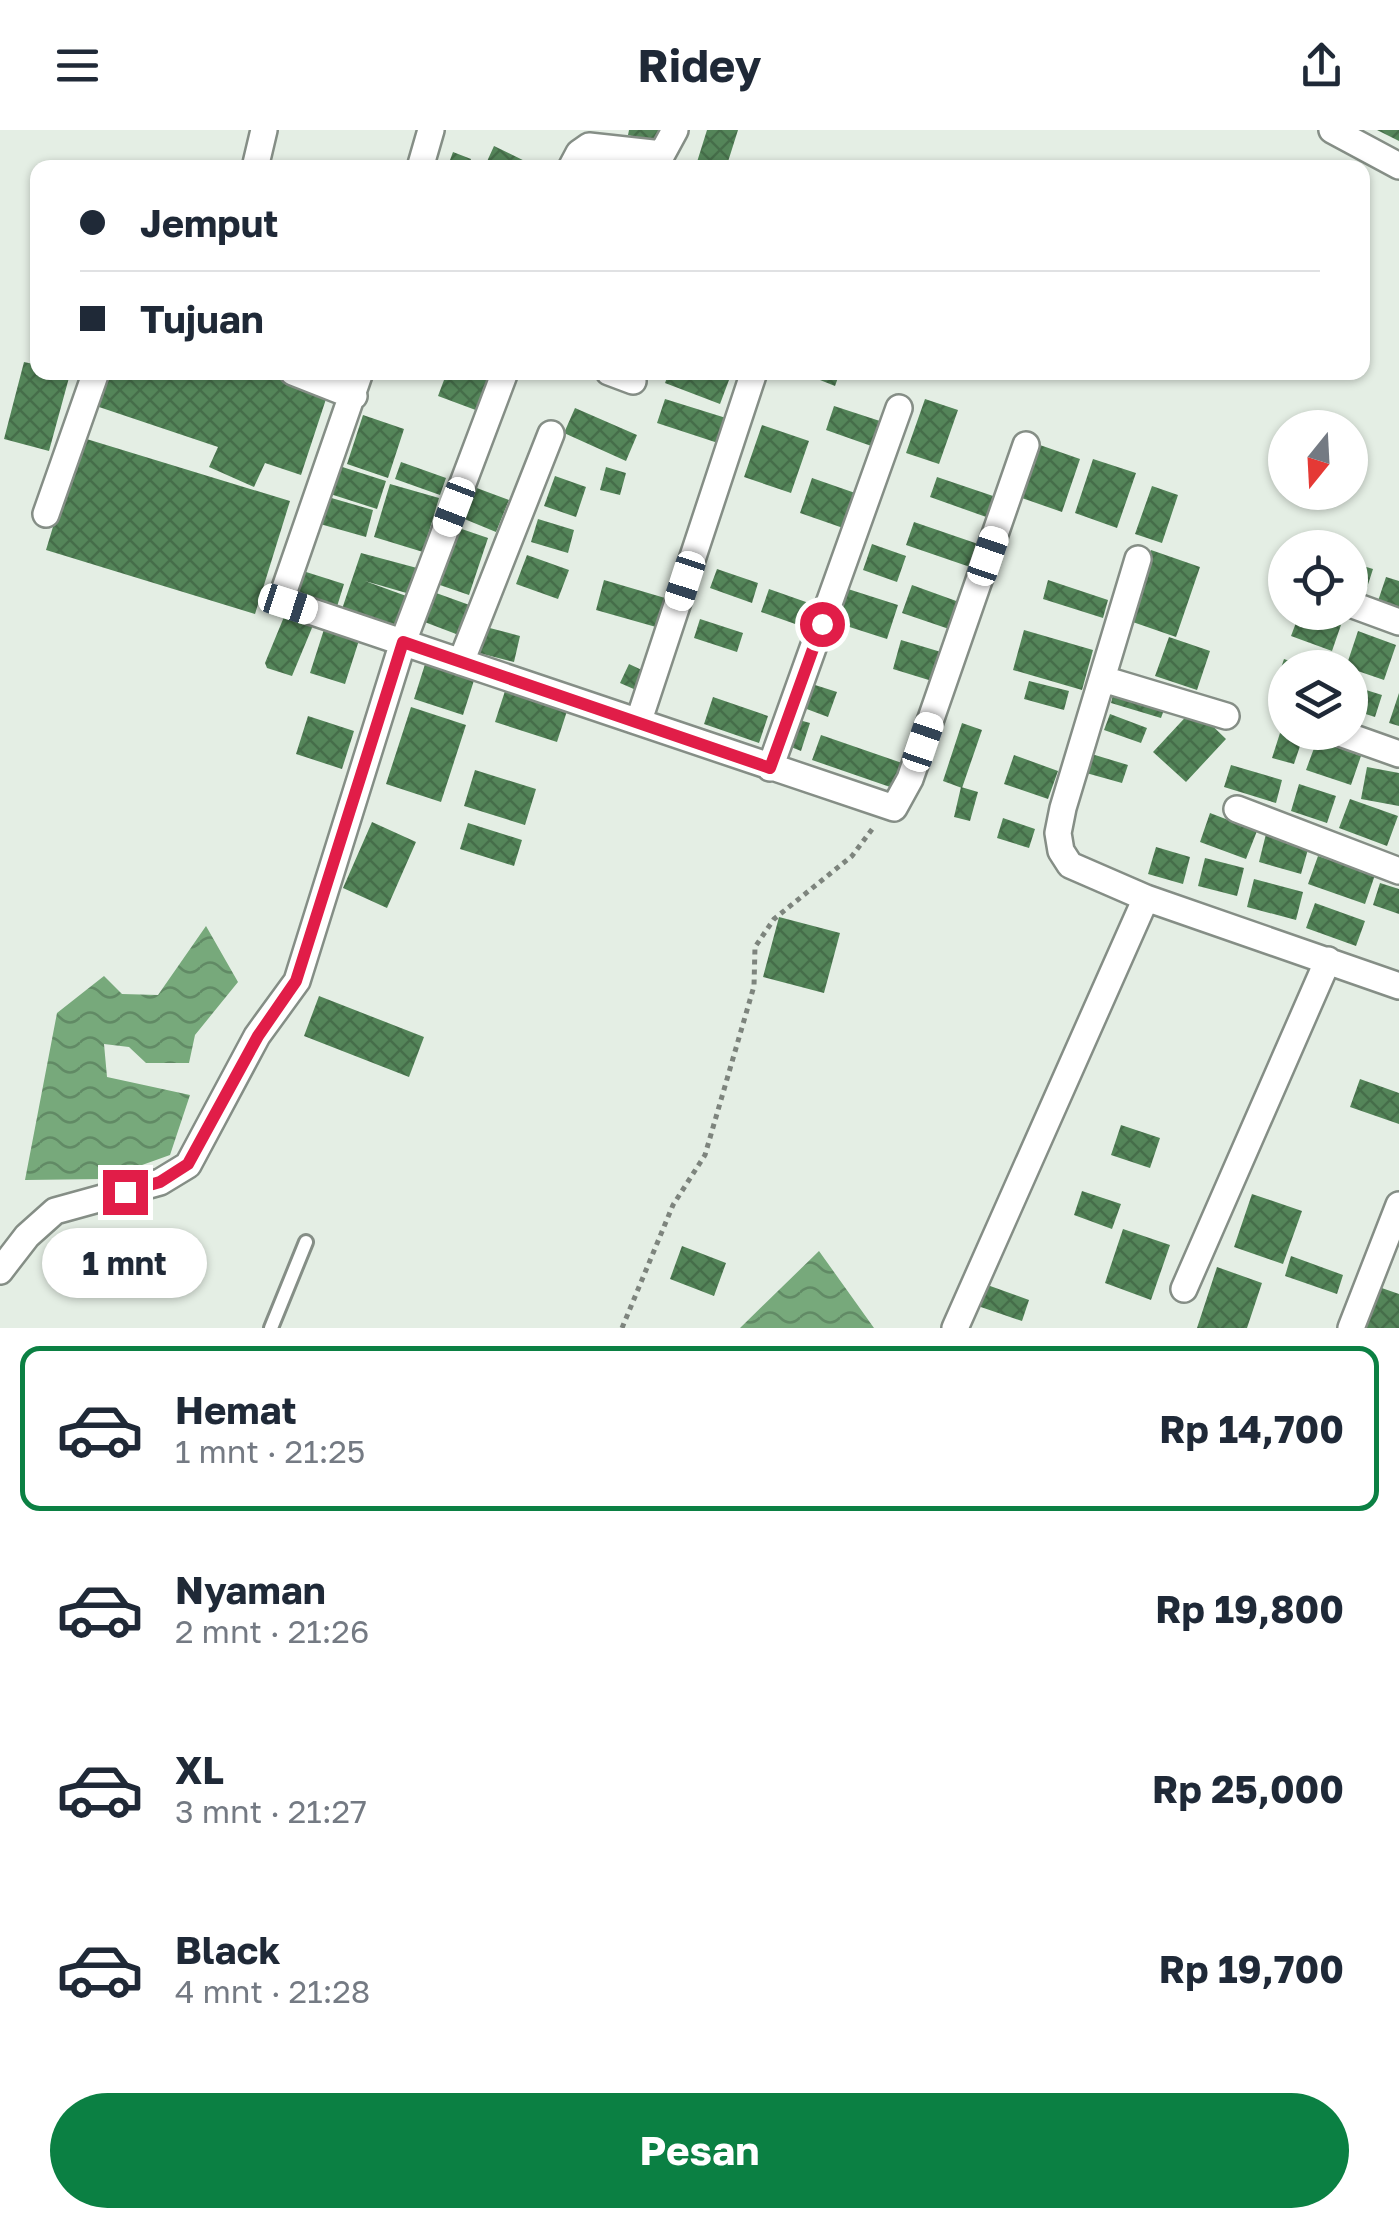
<!DOCTYPE html>
<html lang="id">
<head>
<meta charset="utf-8">
<style>
	:root { --surface:#fff; --page:#f2f2f3; --text:#1f2937; --muted:#747a83; --line:#e0e1e3; --accent:#0b8043 }
	body { margin:0; font-family:"Golos Text",sans-serif; background:var(--page); color:var(--text); height:100vh; display:flex; flex-direction:column; font-size:38px; white-space:nowrap }
	* { box-sizing:border-box; margin:0 }
	p { font-size:32px; color:var(--muted) }
	.icon { flex:none; width:55px; height:55px; fill:none; stroke:currentColor; stroke-width:2; stroke-linecap:round; stroke-linejoin:round }
	.map { position:relative; height:1198px; overflow:hidden }
	.drawer { display:flex; flex-direction:column; background:var(--surface); flex:1 }
	.drawer>* { flex:none }
	.top-card { position:absolute; left:30px; top:30px; width:1340px; height:220px; border-radius:20px; box-shadow:0 2px 8px #0004; display:grid; align-content:center; height:220px; padding:0 50px; background:var(--surface) }
	.needle { width:65px; rotate:198deg }
	.buttons { position:absolute; left:1268px; top:280px; display:grid; gap:20px }
	.buttons a { display:grid; place-items:center; width:100px; height:100px; border-radius:50%; background:var(--surface); box-shadow:0 2px 8px #0004; font-size:50px }
	.end { position:absolute; width:45px; height:45px; margin:-22px; border:12px solid #e11d48; background:#fff; box-shadow:0 0 0 5px #fff }
	.from { border-radius:50% }
	.bubble { position:absolute; height:70px; border-radius:35px; background:var(--surface); box-shadow:0 2px 8px #0004; font-size:32px; font-weight:700; line-height:70px; text-align:center }
	.car { position:absolute; width:30px; height:60px; margin:-30px -15px; border-radius:12px; box-shadow:0 0 8px 2px #0007; background:linear-gradient(#fff 24%,#345 0 40%,#fff 0 76%,#345 0 86%,#fff 0) }
	.top-card b { display:flex; align-items:center; gap:35px; height:95px; font-size:38px }
	.top-card b+b { border-top:2px solid var(--line) }
	.top-card i { width:25px; height:25px; background:var(--text) }
	ul { padding:18px 0 0; list-style:none }
	li { display:flex; align-items:center; gap:30px; height:165px; margin:0 20px 15px; padding:0 30px; border:5px solid transparent; border-radius:20px }
	li div { flex:1 }
	li b { display:block; font-size:38px }
	li em { font-style:normal; font-weight:700 }
	li.active { border-color:var(--accent) }
	li>.icon { width:90px; height:90px; stroke-width:1.5 }
	.cta { display:flex; gap:20px; margin-top:auto; padding:20px 50px }
	.cta a { flex:1; height:115px; border-radius:60px; background:var(--accent); color:#fff; font-size:40px; font-weight:700; line-height:115px; text-align:center }
	header { display:flex; justify-content:space-between; align-items:center; height:130px; padding:0 50px; background:var(--surface); font-size:45px; font-weight:700 }
	.map>svg:first-child { display:block }
	.water { fill:url(#water-waves) }
	.building { fill:url(#building-cross-hatch) }
	.lines { fill:none; stroke-linecap:round; stroke-linejoin:round }
	.service-casing { stroke:#858e86; stroke-width:18 }
	.minor-casing { stroke:#858e86; stroke-width:30 }
	.path { stroke:#7d847d; stroke-width:5; stroke-dasharray:5 5; stroke-linecap:butt }
	.service { stroke:#fff; stroke-width:12 }
	.minor { stroke:#fff; stroke-width:25 }
	.route { stroke:#e11d48; stroke-width:12 }
</style>
</head>
<body>
<header><svg class="icon" aria-label="menu" viewBox="0 0 24 24"><path d="M4 6h16M4 12h16M4 18h16"/></svg>Ridey<svg class="icon" aria-label="share" viewBox="0 0 24 24"><path d="M12 15V3M7 8l5-5 5 5M5 13v7h14v-7"/></svg></header>
<div class="map">
<svg width="1399" height="1198" viewBox="0 0 1399 1198">
	<defs>
		<pattern id="water-waves" width="16" height="10" patternUnits="userSpaceOnUse" patternTransform="scale(2.5)"><rect width="16" height="10" fill="#77a97b"/><path d="M0 5q4-4 8 0t8 0" fill="none" stroke="#618a65"/></pattern>
		<pattern id="building-cross-hatch" width="8" height="8" patternUnits="userSpaceOnUse" patternTransform="scale(2.5)"><rect width="8" height="8" fill="#548559"/><path d="M0 0l8 8M0 8l8-8" fill="none" stroke="#456d49"/></pattern>
	</defs>
	<rect width="100%" height="100%" fill="#e4eee4"/>
	<path class="water" d="M206 796 238 852 195 905 189 933H146L129 917 104 914 107 947 190 965 170 1025 103 1049 25 1050 57 883 104 846 122 864 158 865Z
		M819 1121 874 1198H740Z"/>
	<path class="building" d="M629 0H660L656 13 628 5Z
		M707 0H738L726 38 697 32Z
		M1377 0H1399V11Z
		M494 16 539 38H484Z
		M453 22 471 29 468 38H447Z
		M24 232 38 235V242L70 244 49 321 4 309Z
		M104 242H257L327 266 301 345 265 333 254 357 209 337 218 317 93 275Z
		M447 242H471L493 250 481 282 438 266Z
		M669 242H732L720 274 665 253Z
		M800 242H840L835 256Z
		M665 269 726 288 718 313 657 293Z
		M925 269 958 280 939 334 906 323Z
		M834 276 886 293 877 318 826 300Z
		M575 278 637 305 626 331 564 303Z
		M363 285 404 299 388 348 347 334Z
		M762 295 809 311 791 363 744 347Z
		M80 307 290 371 255 484 46 420Z
		M1037 314 1080 329 1062 382 1019 367Z
		M1093 329 1136 343 1117 398 1075 383Z
		M401 332 446 348 440 365 395 349Z
		M333 334 386 351 377 379 324 362Z
		M606 337 626 343 620 365 600 360Z
		M555 346 586 357 576 387 544 376Z
		M937 347 996 367 989 388 930 367Z
		M812 348 858 364 846 399 800 383Z
		M390 354 439 368 423 422 374 407Z
		M1152 356 1178 365 1162 413 1135 404Z
		M474 357 509 370 496 402 462 388Z
		M321 365 373 380 366 407 313 392Z
		M538 389 574 400 568 423 531 412Z
		M914 392 981 415 973 438 906 415Z
		M453 396 488 408 469 465 434 453Z
		M872 414 906 426 897 452 863 440Z
		M1151 420 1200 437 1176 507 1127 490Z
		M361 423 417 438 410 464 365 451 409 467 399 498 342 479Z
		M527 425 569 440 558 469 516 454Z
		M1350 432 1373 439 1364 467 1350 463Z
		M717 439 758 453 752 473 710 458Z
		M303 441 344 454 335 483 294 469Z
		M1386 447 1399 451V478L1378 471Z
		M604 450 665 468 656 497 596 480Z
		M1048 450 1108 470 1103 488 1043 469Z
		M912 455 959 472 949 499 902 483Z
		M425 459 475 477 464 507 414 488Z
		M769 459 823 478 815 501 761 482Z
		M848 459 898 475 887 509 837 493Z
		M286 482 314 493 292 546 267 538 265 533Z
		M1300 482 1341 495 1332 521 1291 506Z
		M700 489 743 503 737 522 694 508Z
		M327 490 362 501 345 554 310 543Z
		M482 496 520 506 514 532 475 522Z
		M1024 500 1093 520 1082 560 1013 540Z
		M1358 501 1396 515 1384 550 1346 537Z
		M1169 507 1210 521 1197 560 1155 546Z
		M901 510 941 522 932 551 893 539Z
		M427 528 476 544 463 585 414 569Z
		M1284 529 1307 537 1285 538V559L1275 556Z
		M629 534 644 541 636 560 620 553Z
		M1029 551 1069 561 1064 580 1024 569Z
		M812 554 837 562 828 587 804 578Z
		M1350 555 1382 565 1375 587 1350 579Z
		M505 561 567 581 557 612 495 592Z
		M1114 561 1165 577 1161 588 1111 573Z
		M1399 563V596L1389 593Z
		M713 567 768 586 759 613 704 594Z
		M411 577 466 595 441 672 386 654Z
		M1194 578 1226 609 1186 652 1153 622Z
		M1110 584 1147 598 1141 613 1104 600Z
		M308 586 354 601 342 639 296 624Z
		M799 590 810 593 801 621 791 617Z
		M962 593 982 600 962 658 943 651Z
		M1280 603 1302 610 1294 634 1272 628Z
		M821 605 902 633 893 658 812 630Z
		M1317 610 1361 626 1351 655 1306 640Z
		M1085 622 1128 635 1122 653 1079 641Z
		M1014 625 1058 641 1048 669 1004 654Z
		M1231 635 1282 650 1276 673 1224 657Z
		M1367 637 1399 643V676L1361 669Z
		M475 640 536 659 525 695 464 676Z
		M1299 654 1336 666 1327 693 1291 681Z
		M961 657 978 662 970 691 954 687Z
		M1350 669 1398 686 1387 716 1339 698Z
		M1210 683 1257 701 1246 729 1200 712Z
		M1003 688 1035 699 1029 718 997 708Z
		M372 692 416 712 387 778 343 758Z
		M468 693 522 710 514 736 460 719Z
		M1266 704 1309 716 1301 744 1259 732Z
		M1156 717 1190 727 1183 754 1148 744Z
		M1318 726 1375 745 1365 774 1308 754Z
		M1205 728 1244 738 1237 766 1198 756Z
		M1254 749 1303 762 1296 790 1247 777Z
		M1380 753 1399 759V784L1373 775Z
		M1315 773 1365 791 1356 816 1306 798Z
		M779 787 840 803 824 863 763 847Z
		M319 866 424 907 409 947 304 906Z
		M1360 949 1399 963V994L1350 977Z
		M1121 995 1160 1008 1150 1038 1111 1025Z
		M1082 1061 1121 1074 1112 1099 1074 1085Z
		M1252 1064 1302 1081 1283 1134 1234 1117Z
		M1123 1099 1170 1115 1151 1170 1105 1153Z
		M682 1116 726 1133 714 1166 670 1149Z
		M1291 1126 1343 1145 1337 1164 1285 1146Z
		M1217 1137 1262 1153 1247 1198H1197Z
		M979 1152 1029 1170 1022 1191 972 1174Z
		M1373 1155 1399 1164V1198H1358Z"/>
	<g class="lines">
		<g class="service-casing">
			<path id="service" d="M271 1198 306 1112"/>
		</g>
		<g class="minor-casing">
			<path id="minor" d="M1332 0 1399 36
				M255 38 264 0
				M420 38 431 0
				M571 38 579 23 589 16 662 24 675 0
				M293 242 354 266
				M360 242 284 461 289 474 894 678 910 649 1026 315
				M609 242 633 251
				M46 384 96 242
				M1138 429 1063 678 1058 703 1061 721 1070 735 1146 768 1399 856
				M1350 474 1399 492
				M461 532 551 304
				M1103 549 1226 586
				M639 590 754 242
				M1337 602 1399 624
				M770 638 899 278
				M1237 679 1399 741
				M0 1141 27 1106 55 1081 160 1052 188 1035 257 906 297 851 403 512 505 242
				M1184 1159 1328 830
				M955 1198 1146 768
				M1351 1198 1399 1075"/>
		</g>
		<path class="path" d="M622 1198 673 1075 705 1025 754 856 755 817 774 789 852 726 873 698"/>
		<use href="#service" class="service"/>
		<use href="#minor" class="minor"/>
	</g>
	<g class="lines">
		<path class="route" d="M125 1062 160 1052 188 1034 258 906 296 851 403 512 770 638 822 494"/>
	</g>
</svg>
<div class="buttons">
<a><svg class="needle" viewBox="-14 -14 28 28"><path d="M0-13l5 13h-10z" fill="#e53935"/><path d="M0 13l5-13h-10z" fill="#747a83"/></svg></a>
<a><svg class="icon" aria-label="locate" viewBox="0 0 24 24"><circle cx="12" cy="12" r="6"/><path d="M12 2v4M12 18v4M2 12h4M18 12h4"/></svg></a>
<a><svg class="icon" aria-label="layers" viewBox="0 0 24 24"><path d="M12 4l9 5-9 5-9-5zM3 14l9 5 9-5"/></svg></a>
</div>
<i class="end from" style="left:822px;top:494px"></i>
<i class="end" style="left:125px;top:1062px"></i>
<div class="bubble" style="left:42px;top:1098px;width:165px">1 mnt</div>
<i class="car" style="left:454px;top:377px;rotate:201deg"></i>
<i class="car" style="left:988px;top:426px;rotate:19deg"></i>
<i class="car" style="left:685px;top:451px;rotate:198deg"></i>
<i class="car" style="left:288px;top:474px;rotate:108deg"></i>
<i class="car" style="left:923px;top:612px;rotate:19deg"></i>
<div class="top-card">
<b><i class="from"></i>Jemput</b>
<b><i></i>Tujuan</b>
</div>
</div>
<section class="drawer">
<ul>
<li class="active"><svg class="icon" aria-label="car" viewBox="0 0 24 24"><path d="M5 17H2v-5l4-1 3-4h7l3 4 3 1v5h-3M9 17h6M6 11h13"/><circle cx="7" cy="17" r="2"/><circle cx="17" cy="17" r="2"/></svg><div><b>Hemat</b><p>1 mnt · 21:25</p></div><em>Rp 14,700</em></li>
<li><svg class="icon" aria-label="car" viewBox="0 0 24 24"><path d="M5 17H2v-5l4-1 3-4h7l3 4 3 1v5h-3M9 17h6M6 11h13"/><circle cx="7" cy="17" r="2"/><circle cx="17" cy="17" r="2"/></svg><div><b>Nyaman</b><p>2 mnt · 21:26</p></div><em>Rp 19,800</em></li>
<li><svg class="icon" aria-label="car" viewBox="0 0 24 24"><path d="M5 17H2v-5l4-1 3-4h7l3 4 3 1v5h-3M9 17h6M6 11h13"/><circle cx="7" cy="17" r="2"/><circle cx="17" cy="17" r="2"/></svg><div><b>XL</b><p>3 mnt · 21:27</p></div><em>Rp 25,000</em></li>
<li><svg class="icon" aria-label="car" viewBox="0 0 24 24"><path d="M5 17H2v-5l4-1 3-4h7l3 4 3 1v5h-3M9 17h6M6 11h13"/><circle cx="7" cy="17" r="2"/><circle cx="17" cy="17" r="2"/></svg><div><b>Black</b><p>4 mnt · 21:28</p></div><em>Rp 19,700</em></li>
</ul>
<div class="cta"><a>Pesan</a></div>
</section>
</body>
</html>
